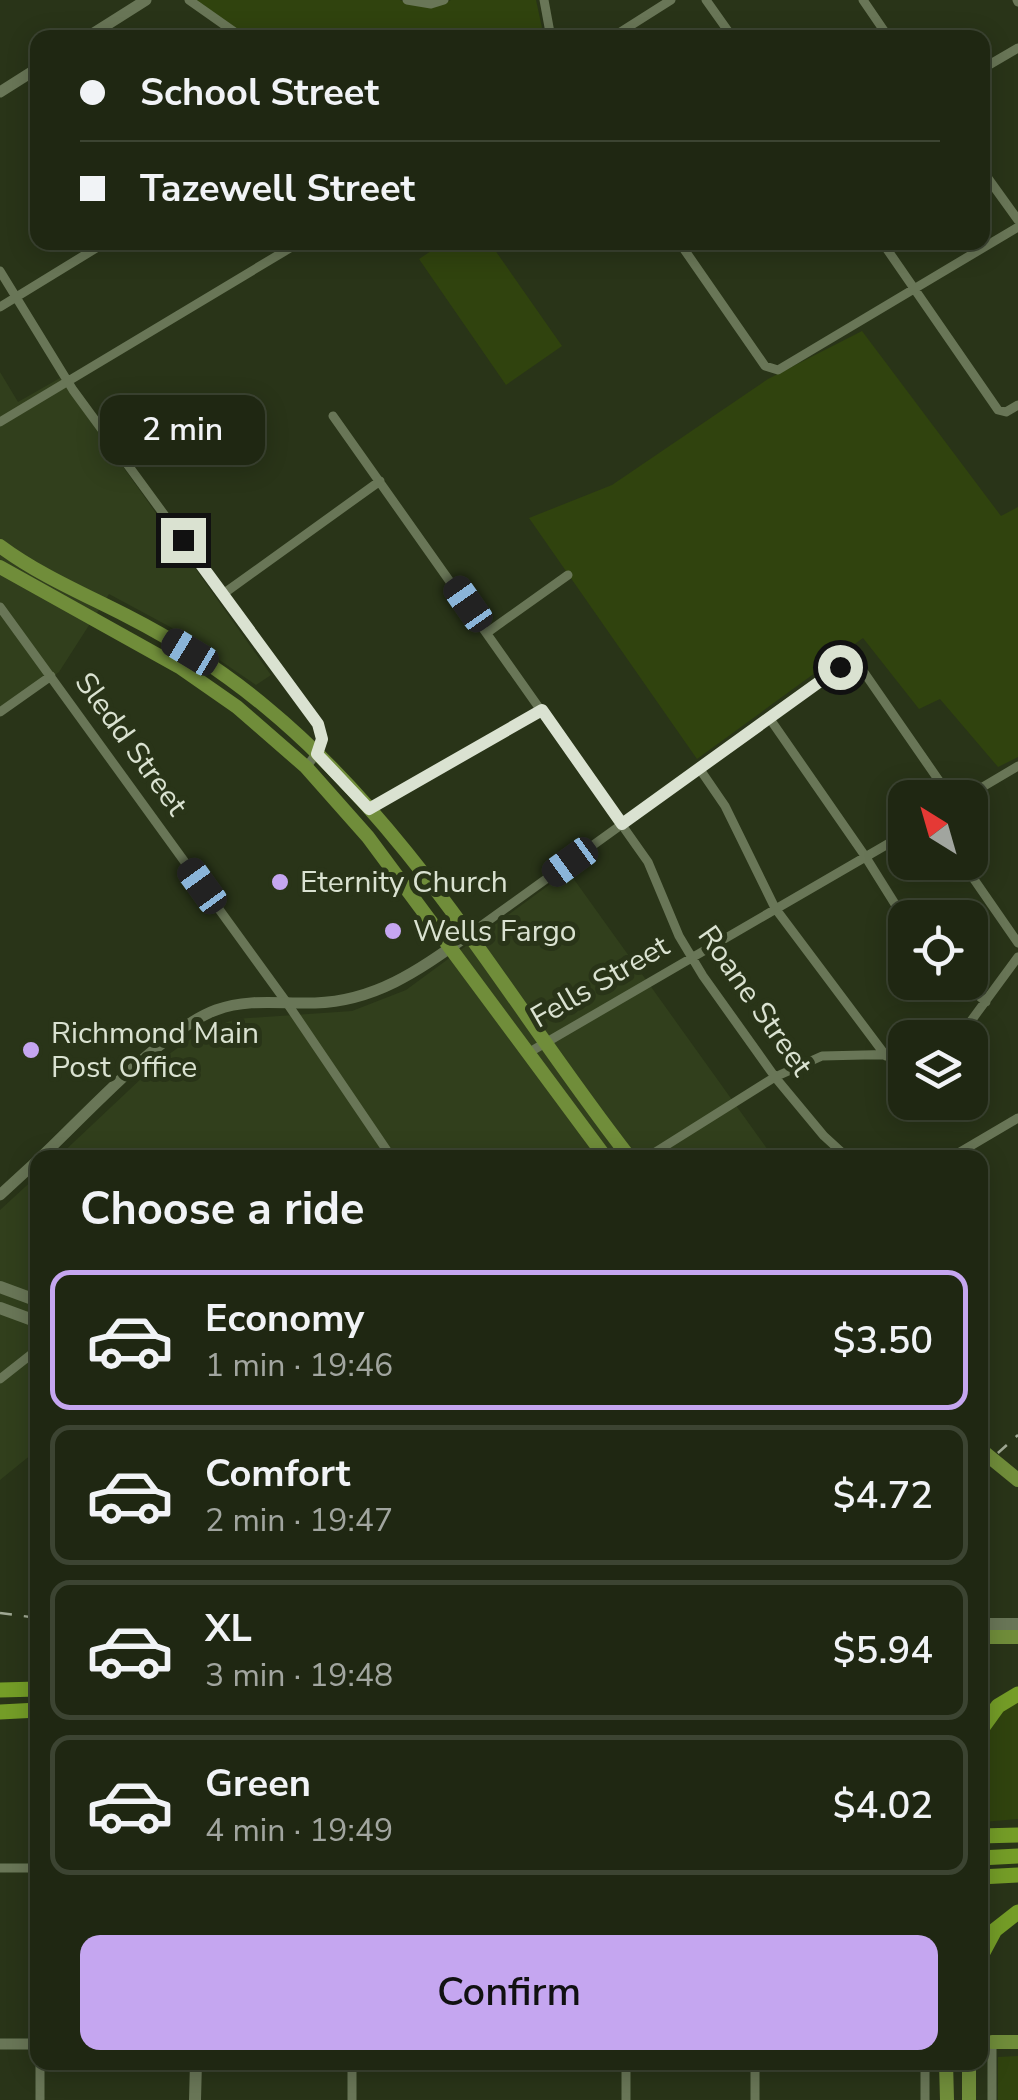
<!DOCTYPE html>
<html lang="en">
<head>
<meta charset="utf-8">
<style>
	:root { --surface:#1f2712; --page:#272f1b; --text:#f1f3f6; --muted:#a1a59f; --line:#3c4432; --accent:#c5a6f0 }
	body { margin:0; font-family:"Nunito Sans",sans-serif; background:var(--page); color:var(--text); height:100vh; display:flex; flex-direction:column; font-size:38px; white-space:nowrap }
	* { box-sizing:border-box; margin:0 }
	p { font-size:32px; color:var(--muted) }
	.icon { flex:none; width:55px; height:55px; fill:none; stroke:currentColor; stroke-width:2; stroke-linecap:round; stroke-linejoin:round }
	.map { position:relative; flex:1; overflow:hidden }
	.sheet { position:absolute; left:30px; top:1150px; width:958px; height:920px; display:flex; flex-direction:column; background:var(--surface); border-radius:20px; box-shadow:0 5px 25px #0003,0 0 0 2px var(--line) }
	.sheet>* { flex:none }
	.guide { position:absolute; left:30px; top:30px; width:960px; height:220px; border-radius:20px; box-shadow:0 5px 25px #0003,0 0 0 2px var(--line); display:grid; align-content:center; height:220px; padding:0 50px; background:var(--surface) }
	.needle { width:65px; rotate:323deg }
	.fabs { position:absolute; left:888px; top:780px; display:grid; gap:20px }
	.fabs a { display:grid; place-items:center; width:100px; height:100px; border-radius:20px; background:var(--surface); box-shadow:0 5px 25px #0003,0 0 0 2px var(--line); font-size:50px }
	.end { position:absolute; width:45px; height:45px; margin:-22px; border:12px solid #dae2d1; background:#111; box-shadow:0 0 0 5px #111 }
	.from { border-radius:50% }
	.bubble { position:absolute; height:70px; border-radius:20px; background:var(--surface); box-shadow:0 5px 25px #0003,0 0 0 2px var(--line); font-size:32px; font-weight:600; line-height:70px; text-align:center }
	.car { position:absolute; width:30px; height:60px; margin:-30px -15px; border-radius:12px; box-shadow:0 0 8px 2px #0007; background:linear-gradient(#222 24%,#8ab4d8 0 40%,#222 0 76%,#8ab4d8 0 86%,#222 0) }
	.guide b { display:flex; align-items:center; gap:35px; height:95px; font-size:38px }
	.guide b+b { border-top:2px solid var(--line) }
	.guide i { width:25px; height:25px; background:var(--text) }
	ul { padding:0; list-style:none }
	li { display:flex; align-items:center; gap:30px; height:140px; margin:0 20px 15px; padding:0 30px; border:5px solid var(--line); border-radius:20px }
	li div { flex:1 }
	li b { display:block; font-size:38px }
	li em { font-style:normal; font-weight:600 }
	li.selected { border-color:var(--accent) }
	li>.icon { width:90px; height:90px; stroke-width:1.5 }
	h2 { padding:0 50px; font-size:45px; line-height:120px }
	.cta { display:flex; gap:20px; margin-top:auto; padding:20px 50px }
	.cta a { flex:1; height:115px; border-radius:20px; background:var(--accent); color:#111; font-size:40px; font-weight:600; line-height:115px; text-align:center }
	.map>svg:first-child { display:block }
	.built { fill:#313f1c }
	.green { fill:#30430e }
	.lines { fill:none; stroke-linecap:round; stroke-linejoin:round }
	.minor { stroke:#697657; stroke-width:9 }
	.tertiary { stroke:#697657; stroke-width:11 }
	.secondary { stroke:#697657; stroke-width:12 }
	.primary { stroke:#708d3a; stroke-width:14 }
	.motorway { stroke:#749d27; stroke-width:15 }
	.rail { stroke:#a0a994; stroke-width:2.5; stroke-dasharray:12 12; stroke-linecap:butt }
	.route { stroke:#dae2d1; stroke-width:12 }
	.poi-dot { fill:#c5a6f0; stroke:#293418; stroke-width:4 }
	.labels { text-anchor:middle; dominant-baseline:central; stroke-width:10; stroke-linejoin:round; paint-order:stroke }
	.street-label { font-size:30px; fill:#dae2d1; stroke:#293418 }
	.poi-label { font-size:30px; fill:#dae2d1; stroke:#293418; text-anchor:start }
</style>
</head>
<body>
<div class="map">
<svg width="1018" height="2100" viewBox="0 0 1018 2100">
	<rect width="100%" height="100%" fill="#293418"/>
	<path class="built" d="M0 372 18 402 60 378 271 675 256 685 174 629 109 594 59 672 0 715Z
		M568 871 773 1157 57 1158 162 1059 202 1031 236 1019 352 1011 406 990Z
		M37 1176V1450L0 1480V1210Z"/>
	<path class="green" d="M196 0H400C417 7 435 9 451 0H536L544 37H249Z
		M443 243H490L562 346 506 385 419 259Z
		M862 331 1001 516 1018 507V757L998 767 940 699 919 709 863 638 697 759 529 518 612 485 768 379Z
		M1018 1700V1819L983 1822 985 1740 994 1717Z
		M1018 2056V2100H998V2057Z"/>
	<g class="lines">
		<path class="minor" d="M189 0 243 38
			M407 0 431 4 444 0
			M544 0 551 38
			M706 0 733 38
			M863 0 889 38
			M1017 0 1018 2
			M611 38 671 0
			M982 69 1018 48
			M982 170 1018 220
			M679 242 765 366 778 370 1018 227
			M882 242 998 410 1006 412 1018 405
			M0 271 73 390 318 725C327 742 317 754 306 767
			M0 307 106 242
			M333 416 648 862 679 936 703 976 775 1077 824 1136 848 1158
			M0 422 300 242
			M223 594 380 481
			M0 607 287 1003 392 1158
			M488 632 568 575
			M0 712 51 676
			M770 719 865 856 905 920
			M699 768 725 806 775 908 886 1056
			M964 798 1018 766
			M369 809 542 711
			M962 862 1018 943
			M467 936 840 667 851 664 861 668 951 798
			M963 982 986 1002
			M949 1038 968 1025 1018 957
			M528 1053 905 834
			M646 1158 775 1077 822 1056 905 1054
			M950 1158 1018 1118
			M0 1379 38 1349
			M0 1868H38
			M992 2042V2100
			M40 2062V2100
			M755 2062V2100
			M925 2062V2100
			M352 2100V2062
			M626 2100V2062"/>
		<path class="tertiary" d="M86 38 146 0
			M0 92 38 68
			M40 1158C85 1116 162 1030 216 1010 249 998 281 1004 315 1003 376 1001 419 970 467 936
			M0 1195 38 1160
			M0 2044H38"/>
		<path class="secondary" d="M0 1287 38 1301
			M0 1308 38 1322
			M980 1624H1018
			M195 2100 196 2062"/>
		<path class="primary" d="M0 546C39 575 84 594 127 616 176 641 224 672 267 708 416 831 512 1007 630 1158
			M0 567 181 668 237 707 306 767 368 837 606 1158
			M980 1449 1018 1480
			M980 1637H1018
			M992 2042H1018
			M946 2062 947 2100
			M969 2062V2100"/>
		<path class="motorway" d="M0 1690 38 1689
			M0 1712 38 1710
			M980 1731 998 1706 1018 1694
			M980 1836 1018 1835
			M980 1858 1018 1856
			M980 1877 1018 1875
			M980 1958 995 1930 1018 1912"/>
		<path class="rail" d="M980 1469 1018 1435
			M0 1613 38 1618"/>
	</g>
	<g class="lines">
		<path class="route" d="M183 540 318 724 322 739 317 754 369 809 542 710 622 824 840 667"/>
	</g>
	<g class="poi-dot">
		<circle cx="280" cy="882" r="10"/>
		<circle cx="393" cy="931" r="10"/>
		<circle cx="31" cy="1050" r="10"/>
	</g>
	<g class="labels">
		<g class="street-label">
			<text transform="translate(131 744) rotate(54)">Sledd Street</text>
			<text transform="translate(600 982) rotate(-30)">Fells Street</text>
			<text transform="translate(755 1001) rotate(55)">Roane Street</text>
		</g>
		<g class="poi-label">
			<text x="300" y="882">Eternity Church</text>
			<text x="413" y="931">Wells Fargo</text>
			<text x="51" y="1033">Richmond Main<tspan x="51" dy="34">Post Office</tspan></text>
		</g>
	</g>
</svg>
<div class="fabs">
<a><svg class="needle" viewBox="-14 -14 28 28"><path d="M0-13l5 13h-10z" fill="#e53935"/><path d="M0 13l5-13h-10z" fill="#a1a59f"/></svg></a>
<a><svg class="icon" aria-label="locate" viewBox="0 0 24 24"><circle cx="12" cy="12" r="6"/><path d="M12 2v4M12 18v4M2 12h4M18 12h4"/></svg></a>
<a><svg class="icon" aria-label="layers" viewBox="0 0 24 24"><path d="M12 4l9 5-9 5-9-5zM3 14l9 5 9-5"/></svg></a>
</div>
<i class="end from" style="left:840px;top:667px"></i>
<i class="end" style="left:183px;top:540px"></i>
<div class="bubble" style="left:100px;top:395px;width:165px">2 min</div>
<i class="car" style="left:468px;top:604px;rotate:325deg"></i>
<i class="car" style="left:190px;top:652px;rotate:301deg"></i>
<i class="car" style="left:570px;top:862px;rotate:234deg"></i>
<i class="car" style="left:202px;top:886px;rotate:324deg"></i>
<div class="guide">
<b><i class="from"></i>School Street</b>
<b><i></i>Tazewell Street</b>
</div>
<section class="sheet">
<h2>Choose a ride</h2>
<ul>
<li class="selected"><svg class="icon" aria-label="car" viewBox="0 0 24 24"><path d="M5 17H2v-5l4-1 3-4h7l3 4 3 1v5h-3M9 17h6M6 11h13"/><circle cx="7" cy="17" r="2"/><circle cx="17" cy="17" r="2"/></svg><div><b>Economy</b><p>1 min · 19:46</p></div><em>$3.50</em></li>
<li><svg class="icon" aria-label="car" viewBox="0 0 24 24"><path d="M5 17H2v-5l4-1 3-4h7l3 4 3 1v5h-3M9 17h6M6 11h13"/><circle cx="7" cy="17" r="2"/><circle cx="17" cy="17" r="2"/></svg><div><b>Comfort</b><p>2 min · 19:47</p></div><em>$4.72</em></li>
<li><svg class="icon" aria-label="car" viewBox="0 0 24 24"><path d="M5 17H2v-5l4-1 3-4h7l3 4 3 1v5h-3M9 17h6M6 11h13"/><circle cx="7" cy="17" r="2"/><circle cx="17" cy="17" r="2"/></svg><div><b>XL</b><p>3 min · 19:48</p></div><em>$5.94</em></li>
<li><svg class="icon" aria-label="car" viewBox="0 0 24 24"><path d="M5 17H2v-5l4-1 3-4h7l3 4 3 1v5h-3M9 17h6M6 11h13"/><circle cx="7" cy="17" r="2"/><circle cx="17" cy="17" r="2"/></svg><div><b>Green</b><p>4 min · 19:49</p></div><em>$4.02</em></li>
</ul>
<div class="cta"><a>Confirm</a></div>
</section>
</div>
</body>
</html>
